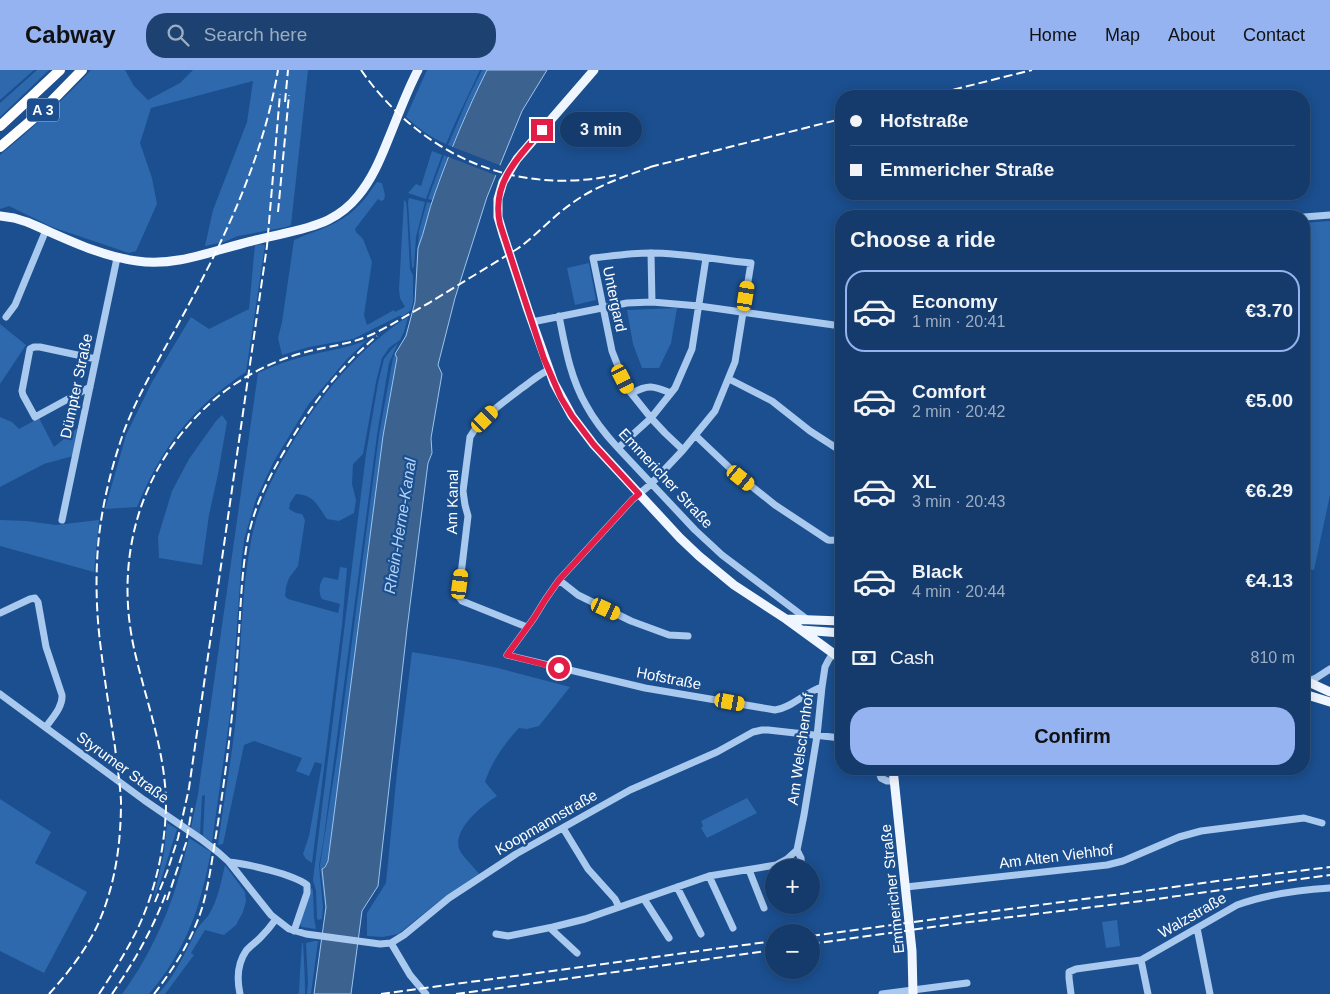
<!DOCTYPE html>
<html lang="en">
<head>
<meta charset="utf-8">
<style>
	:root { --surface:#143b6b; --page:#1d4271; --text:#f1f3f6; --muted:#9dadc1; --line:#33557e; --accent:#95b2f1 }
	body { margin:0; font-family:Arial,sans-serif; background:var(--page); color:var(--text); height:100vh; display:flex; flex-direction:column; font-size:19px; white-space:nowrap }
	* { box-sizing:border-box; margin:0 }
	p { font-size:16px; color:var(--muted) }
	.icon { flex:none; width:28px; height:28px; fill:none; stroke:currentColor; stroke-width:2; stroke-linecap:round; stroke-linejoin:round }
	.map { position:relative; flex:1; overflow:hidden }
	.details { position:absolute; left:835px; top:140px; width:475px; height:565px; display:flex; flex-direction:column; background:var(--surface); border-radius:20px; box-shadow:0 2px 12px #0003,0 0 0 1px var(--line) }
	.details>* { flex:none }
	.hud { position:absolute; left:835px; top:20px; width:475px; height:110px; border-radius:20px; box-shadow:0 2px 12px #0003,0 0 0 1px var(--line); display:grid; align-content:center; height:110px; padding:0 15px; background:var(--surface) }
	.buttons { position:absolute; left:765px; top:789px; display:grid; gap:10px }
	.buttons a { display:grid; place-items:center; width:55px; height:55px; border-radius:50%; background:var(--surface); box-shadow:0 2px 12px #0003,0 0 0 1px var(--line); font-size:25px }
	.end { position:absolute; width:22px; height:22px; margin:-11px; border:6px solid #e11d48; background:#fff; box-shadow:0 0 0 2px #fff }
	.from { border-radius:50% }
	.bubble { position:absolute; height:35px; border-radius:18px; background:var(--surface); box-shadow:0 2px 12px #0003,0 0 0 1px var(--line); font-size:16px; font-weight:700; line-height:35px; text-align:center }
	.car { position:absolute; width:15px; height:30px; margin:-15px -8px; border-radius:6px; box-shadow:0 0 4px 1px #0007; background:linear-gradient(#f5c518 24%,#345 0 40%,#f5c518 0 76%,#345 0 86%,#f5c518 0) }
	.hud b { display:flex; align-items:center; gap:18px; height:48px; font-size:19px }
	.hud b+b { border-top:1px solid var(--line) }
	.hud i { width:12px; height:12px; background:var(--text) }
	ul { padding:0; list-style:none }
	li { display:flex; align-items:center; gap:15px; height:82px; margin:0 10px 8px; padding:0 5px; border:2px solid transparent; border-radius:20px }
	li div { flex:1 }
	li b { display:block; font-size:19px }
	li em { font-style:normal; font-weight:700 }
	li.current { border-color:var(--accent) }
	li>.icon { width:45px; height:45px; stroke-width:1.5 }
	h2 { padding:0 15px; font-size:22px; line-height:60px }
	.pay { display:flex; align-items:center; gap:12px; height:55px; padding:0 15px; font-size:19px }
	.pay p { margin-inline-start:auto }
	.primary-button { display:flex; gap:10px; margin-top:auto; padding:10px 15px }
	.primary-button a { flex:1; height:58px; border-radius:20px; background:var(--accent); color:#111; font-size:20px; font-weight:700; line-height:58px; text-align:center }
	header { display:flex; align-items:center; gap:30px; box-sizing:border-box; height:70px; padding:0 25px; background:var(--accent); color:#111 }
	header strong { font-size:24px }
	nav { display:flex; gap:28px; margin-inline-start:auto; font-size:18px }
	.search { width:350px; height:45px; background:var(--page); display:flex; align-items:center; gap:12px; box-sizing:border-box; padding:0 18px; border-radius:20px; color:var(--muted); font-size:19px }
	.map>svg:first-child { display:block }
	.green { fill:#2e69ad }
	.water { fill:#3c6290; stroke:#9cc4f0 }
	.pier { fill:#1b4f8f }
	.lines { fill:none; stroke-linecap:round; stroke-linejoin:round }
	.minor { stroke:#a9c9ee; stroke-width:7 }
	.major { stroke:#f0f6ff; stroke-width:9 }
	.highway { stroke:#fff; stroke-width:10 }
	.rail { stroke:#fff; stroke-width:2; stroke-dasharray:9 4; stroke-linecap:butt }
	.route { stroke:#e11d48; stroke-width:6 }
	.labels { text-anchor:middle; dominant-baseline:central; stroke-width:4.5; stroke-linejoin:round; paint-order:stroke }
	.shield { fill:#1b4f8f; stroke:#bbcadd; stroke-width:1 }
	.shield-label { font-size:14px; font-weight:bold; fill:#fff }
	.street-label { font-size:15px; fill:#fff; stroke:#1b4f8f }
	.water-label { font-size:16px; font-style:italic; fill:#b5d3f5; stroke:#1b4f8f }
</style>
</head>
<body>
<header>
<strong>Cabway</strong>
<div class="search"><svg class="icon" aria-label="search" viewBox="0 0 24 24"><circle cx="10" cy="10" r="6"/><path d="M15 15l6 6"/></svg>Search here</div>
<nav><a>Home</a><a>Map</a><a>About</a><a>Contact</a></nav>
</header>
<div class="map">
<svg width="1330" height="924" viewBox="0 0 1330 924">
	<rect width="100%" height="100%" fill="#1b4f8f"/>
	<path class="green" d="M0 0H34L0 30Z
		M37 0H49L0 47V33Z
		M91 0H125L134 16 148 30 180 13 193 0H308L291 155 286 157 238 166 224 172 205 176 213 140 247 52 253 11 151 38 140 73 152 108 157 134 136 181 129 183 52 157 9 136 0 139V85C32 59 63 30 91 0Z
		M427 0H480L455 53 446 74C431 68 418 58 406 47Z
		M482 0H487L467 41 452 77 448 75 468 28Z
		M432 81 442 85 426 129 408 123 416 114 421 116Z
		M444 85 448 87 432 130 428 129Z
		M377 112 382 113 385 125 384 130 381 131 378 129 355 159 356 162 363 169 372 192 364 245 367 255 394 240 395 242 405 237 400 228 399 219 404 130 406 132 407 141 410 199 413 205V232L411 240 403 246H399L353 269 309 277 282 285 278 268 282 252 294 170C316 160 340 155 357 137 365 130 371 120 377 112Z
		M409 128 425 132 416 167 414 196 412 199 408 132Z
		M427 132 431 133 421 171 418 178 419 161Z
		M1165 141H1166L1209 146H1131Z
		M1330 151V425L1314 500 1304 498V153Z
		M255 174 265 175 246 302C191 338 162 377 137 437L105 439 126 365 152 312 191 247 209 259 249 239Z
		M589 193 596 230 575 235 567 198Z
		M677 238 671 273 659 298H642L633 274 627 240Z
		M408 247 404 262 400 270 389 278 382 288 376 312 363 384 353 394 352 414 356 430 354 443 339 451 327 449C317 435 314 425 296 424L290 433 289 439 296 443 302 444 305 450 298 496 289 508 286 517 285 526 288 529 338 543 340 534 322 529C318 522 319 513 324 507L338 510 340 497 347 498 342 555 312 793 306 789 303 784 309 766 322 694 315 692 309 706 296 701 302 688 254 671 244 675 223 774 218 775C224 729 233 682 237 636 241 582 241 524 251 471 257 437 273 406 290 377 313 338 337 305 372 274 383 265 395 254 408 247Z
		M411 247 406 266 396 284 397 288 383 366 328 791 322 799 326 837 324 850 325 837 320 795 337 686 379 365 393 288 405 266Z
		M0 254 26 275 0 314Z
		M367 270 347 289 308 335 274 391 256 429 244 470 242 486 231 638 212 772 203 766 205 725 202 726 200 764 191 758 198 724 258 303C275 295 292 289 310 285 329 280 349 278 367 270Z
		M398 273 389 293 377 365 323 773 319 795 323 837 322 849 318 850 317 848 316 821 313 810 366 384 378 313 384 289 391 280Z
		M222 345 227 352 218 404 209 445 202 495 159 488 158 467 172 421 189 389 216 351Z
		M0 347 12 352 19 359 39 348 54 377 79 357 73 386 44 394 0 417Z
		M0 450 27 451 56 455 99 450 94 502 0 476Z
		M412 582 459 590 498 598 570 617 539 656 527 659 519 658C504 674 492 691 485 712L497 726C483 735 453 758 459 779 462 786 474 797 479 804L447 825 398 864 383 867 367 866V843L386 813 397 702Z
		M747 728 757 743 707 768 701 758 703 756 701 751Z
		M0 729 51 762 35 793 87 822 44 903 0 881Z
		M167 753 177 759 160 813 153 830 164 783Z
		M189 768 211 782C208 795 206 808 202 821 193 858 174 895 149 924H122C145 894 167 848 177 813 182 798 185 783 189 768Z
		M225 795 245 822 246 831 243 842 236 855 224 865 205 860 191 883 194 885 165 924H158C175 906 185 883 196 861 199 855 204 851 208 846 218 830 221 812 225 795Z
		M312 818 313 821 314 848 316 859 302 857 300 854 310 820Z
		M1117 850 1120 876 1106 878 1102 852Z
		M314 871H318L311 924H307L308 912 306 873Z
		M302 873H303C304 890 305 907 305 924H297L299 923 300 901Z"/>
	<path class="water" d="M487 0H547L522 41 487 127 455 228 438 295 442 304 431 368 432 383 428 393 407 559 378 816 362 841 351 924H314L326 837 322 799 325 797 328 791 383 366 397 288 395 284 406 266 415 232 418 178C425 161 428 141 435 123 450 81 467 40 487 0Z"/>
	<path class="pier" d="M450 76 502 96 498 106 446 86Z"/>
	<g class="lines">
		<path class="minor" d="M1304 147 1330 145
			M651 183 652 232
			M559 246C565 276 570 307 586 335 594 350 606 365 618 378L695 460 722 485 808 550
			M6 247 15 235 46 160
			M532 252 627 233 652 232 699 236 841 256
			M729 309 772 331 810 361 841 381
			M90 317 35 347 23 325 22 321 30 279 34 277H40L96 289
			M632 323C649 314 653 316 671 323
			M696 366 735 403 775 435 828 470C835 471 838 470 841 464
			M618 378 651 348 675 318 692 279 706 188
			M683 380 665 363 651 348 627 318 623 309 612 281 593 188C612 186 631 183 650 183 684 183 718 190 751 193L735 292 715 341 683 380 651 414 632 430 559 510 545 530 534 548 507 585 645 618 775 640C792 638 805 622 822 617
			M62 450 117 188
			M559 510 578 525 631 551 669 565 688 566
			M0 543 30 529 35 528 38 532 46 577 62 625C63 637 52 648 46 657
			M527 557 462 531 459 527V521L468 446 465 435 463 421 470 367C482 346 504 332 522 318 531 312 539 304 549 300
			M1306 612 1316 608 1330 599
			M0 624 144 730 201 769 219 783 229 792 271 845 289 859 306 864 380 874 391 873 404 865 449 828 516 784 630 720 717 682 753 662 762 660H768L841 668
			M878 699 881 708 887 711H894
			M563 758 588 799 615 829 619 837
			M797 780 801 788 802 798
			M229 792C247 794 293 804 307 815V823L294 861
			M749 800 764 838
			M709 806 733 858
			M677 817 701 864
			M906 817 1107 795 1123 791 1179 767 1201 761 1304 748 1322 753
			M644 829 669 868
			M550 858 577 883
			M1197 858 1210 924
			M496 864 508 866 553 857 585 849 709 806 776 795 787 789 797 780 804 745 817 666 822 617 825 597 828 591 833 583
			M391 873 410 905 426 924
			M1141 890 1148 924
			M240 924C237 910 237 894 246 881 250 876 255 873 260 868 266 862 271 856 276 849
			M882 924 967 913
			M1071 924 1069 908V902L1076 899 1141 890 1237 835C1267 824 1299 820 1330 818"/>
		<path class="major" d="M594 0 517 89 503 112 498 129V147L503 164 528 240 554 313 572 346 594 375 680 468 699 486 734 515 786 549 841 589
			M0 146 14 148 27 152C63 167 98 186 137 191 177 197 214 180 252 171 277 164 305 161 328 150 340 144 350 136 358 126 372 109 380 90 388 70 398 46 406 23 418 0
			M786 549 841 551
			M802 560 841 563
			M1304 610 1330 622
			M1304 624 1330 632
			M893 699 912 881 913 924"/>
		<path class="highway" d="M0 56 60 0
			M0 77 41 42 82 0"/>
		<path class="rail" d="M361 0C420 84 513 127 616 105
			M928 26 1032 0
			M285 32 288 0
			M650 97 841 49
			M278 142 289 25
			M167 830 186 773 192 738
			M155 832 167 802 178 768 189 718 267 176 280 24
			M811 866 1217 811 1330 797
			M811 874 954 854 1142 831 1330 805
			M49 924C69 902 90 875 101 847 116 810 121 771 121 731 120 713 117 695 115 677 110 645 105 612 101 580 96 542 95 504 99 466 103 431 112 395 124 361 141 317 167 276 189 234 229 160 264 83 278 0
			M99 924C113 903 126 882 137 860 155 822 165 779 166 736 166 685 148 637 136 587 112 491 139 394 215 329 241 307 274 290 306 282 329 276 352 274 373 264 392 255 410 243 429 233 458 215 488 197 517 179 536 166 552 147 571 134 596 115 627 106 656 95
			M112 924C134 892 153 859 166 823
			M154 924C174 898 192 870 202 838 210 811 213 781 218 753 227 694 234 635 238 576 241 538 241 497 250 459 257 431 270 405 285 380 310 337 339 297 377 266
			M381 924 774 871
			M456 924 774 880"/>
	</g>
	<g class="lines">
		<path class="route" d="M542 60C517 88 491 114 500 154L544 289 561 328 572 346 594 375 639 424 632 430 559 510 545 530 534 548 507 585 559 598"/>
	</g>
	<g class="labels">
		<rect class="shield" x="27" y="28.5" width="32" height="23" rx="4"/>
		<g class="shield-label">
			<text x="43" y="40">A 3</text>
		</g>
		<g class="street-label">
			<text transform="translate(615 229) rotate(78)">Untergard</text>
			<text transform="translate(76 316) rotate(-78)">Dümpter Straße</text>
			<text transform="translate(666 408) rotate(47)">Emmericher Straße</text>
			<text transform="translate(452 432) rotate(-89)">Am Kanal</text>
			<text transform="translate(669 608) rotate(11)">Hofstraße</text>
			<text transform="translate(800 679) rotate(-82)">Am Welschenhof</text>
			<text transform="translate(123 697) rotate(36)">Styrumer Straße</text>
			<text transform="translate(546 752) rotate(-30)">Koopmannstraße</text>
			<text transform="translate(1056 786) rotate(-7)">Am Alten Viehhof</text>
			<text transform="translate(892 819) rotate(-96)">Emmericher Straße</text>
			<text transform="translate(1192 845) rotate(-30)">Walzstraße</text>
		</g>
		<g class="water-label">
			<text transform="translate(400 456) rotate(-81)">Rhein-Herne-Kanal</text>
		</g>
	</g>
</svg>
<div class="buttons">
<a>+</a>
<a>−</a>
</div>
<i class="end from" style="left:559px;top:598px"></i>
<i class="end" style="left:542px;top:60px"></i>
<div class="bubble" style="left:560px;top:42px;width:82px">3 min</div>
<i class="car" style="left:746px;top:226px;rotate:9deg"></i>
<i class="car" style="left:623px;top:309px;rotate:153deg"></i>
<i class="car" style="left:485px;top:349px;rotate:45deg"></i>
<i class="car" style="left:741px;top:408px;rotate:129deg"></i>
<i class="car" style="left:460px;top:514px;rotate:7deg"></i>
<i class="car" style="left:606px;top:539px;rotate:115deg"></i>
<i class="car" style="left:730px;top:632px;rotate:100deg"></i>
<div class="hud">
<b><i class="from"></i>Hofstraße</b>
<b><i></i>Emmericher Straße</b>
</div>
<section class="details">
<h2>Choose a ride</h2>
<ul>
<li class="current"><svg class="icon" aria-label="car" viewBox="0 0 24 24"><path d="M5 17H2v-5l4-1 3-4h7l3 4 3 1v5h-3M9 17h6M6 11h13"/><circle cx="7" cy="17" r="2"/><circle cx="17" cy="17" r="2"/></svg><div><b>Economy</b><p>1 min · 20:41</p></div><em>€3.70</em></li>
<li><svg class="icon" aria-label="car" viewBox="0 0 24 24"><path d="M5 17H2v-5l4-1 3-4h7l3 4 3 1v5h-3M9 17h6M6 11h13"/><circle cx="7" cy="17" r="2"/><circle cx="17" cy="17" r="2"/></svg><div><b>Comfort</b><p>2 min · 20:42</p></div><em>€5.00</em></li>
<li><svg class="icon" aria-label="car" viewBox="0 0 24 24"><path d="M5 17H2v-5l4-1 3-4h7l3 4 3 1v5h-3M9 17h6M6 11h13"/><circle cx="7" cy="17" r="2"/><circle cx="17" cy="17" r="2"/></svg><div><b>XL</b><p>3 min · 20:43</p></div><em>€6.29</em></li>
<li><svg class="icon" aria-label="car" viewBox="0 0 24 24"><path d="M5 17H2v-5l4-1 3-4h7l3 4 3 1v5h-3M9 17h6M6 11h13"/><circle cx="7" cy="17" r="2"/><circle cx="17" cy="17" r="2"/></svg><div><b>Black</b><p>4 min · 20:44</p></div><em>€4.13</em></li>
</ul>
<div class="pay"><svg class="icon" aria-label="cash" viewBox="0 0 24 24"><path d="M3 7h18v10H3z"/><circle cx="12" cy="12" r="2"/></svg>Cash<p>810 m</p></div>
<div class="primary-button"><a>Confirm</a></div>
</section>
</div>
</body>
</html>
